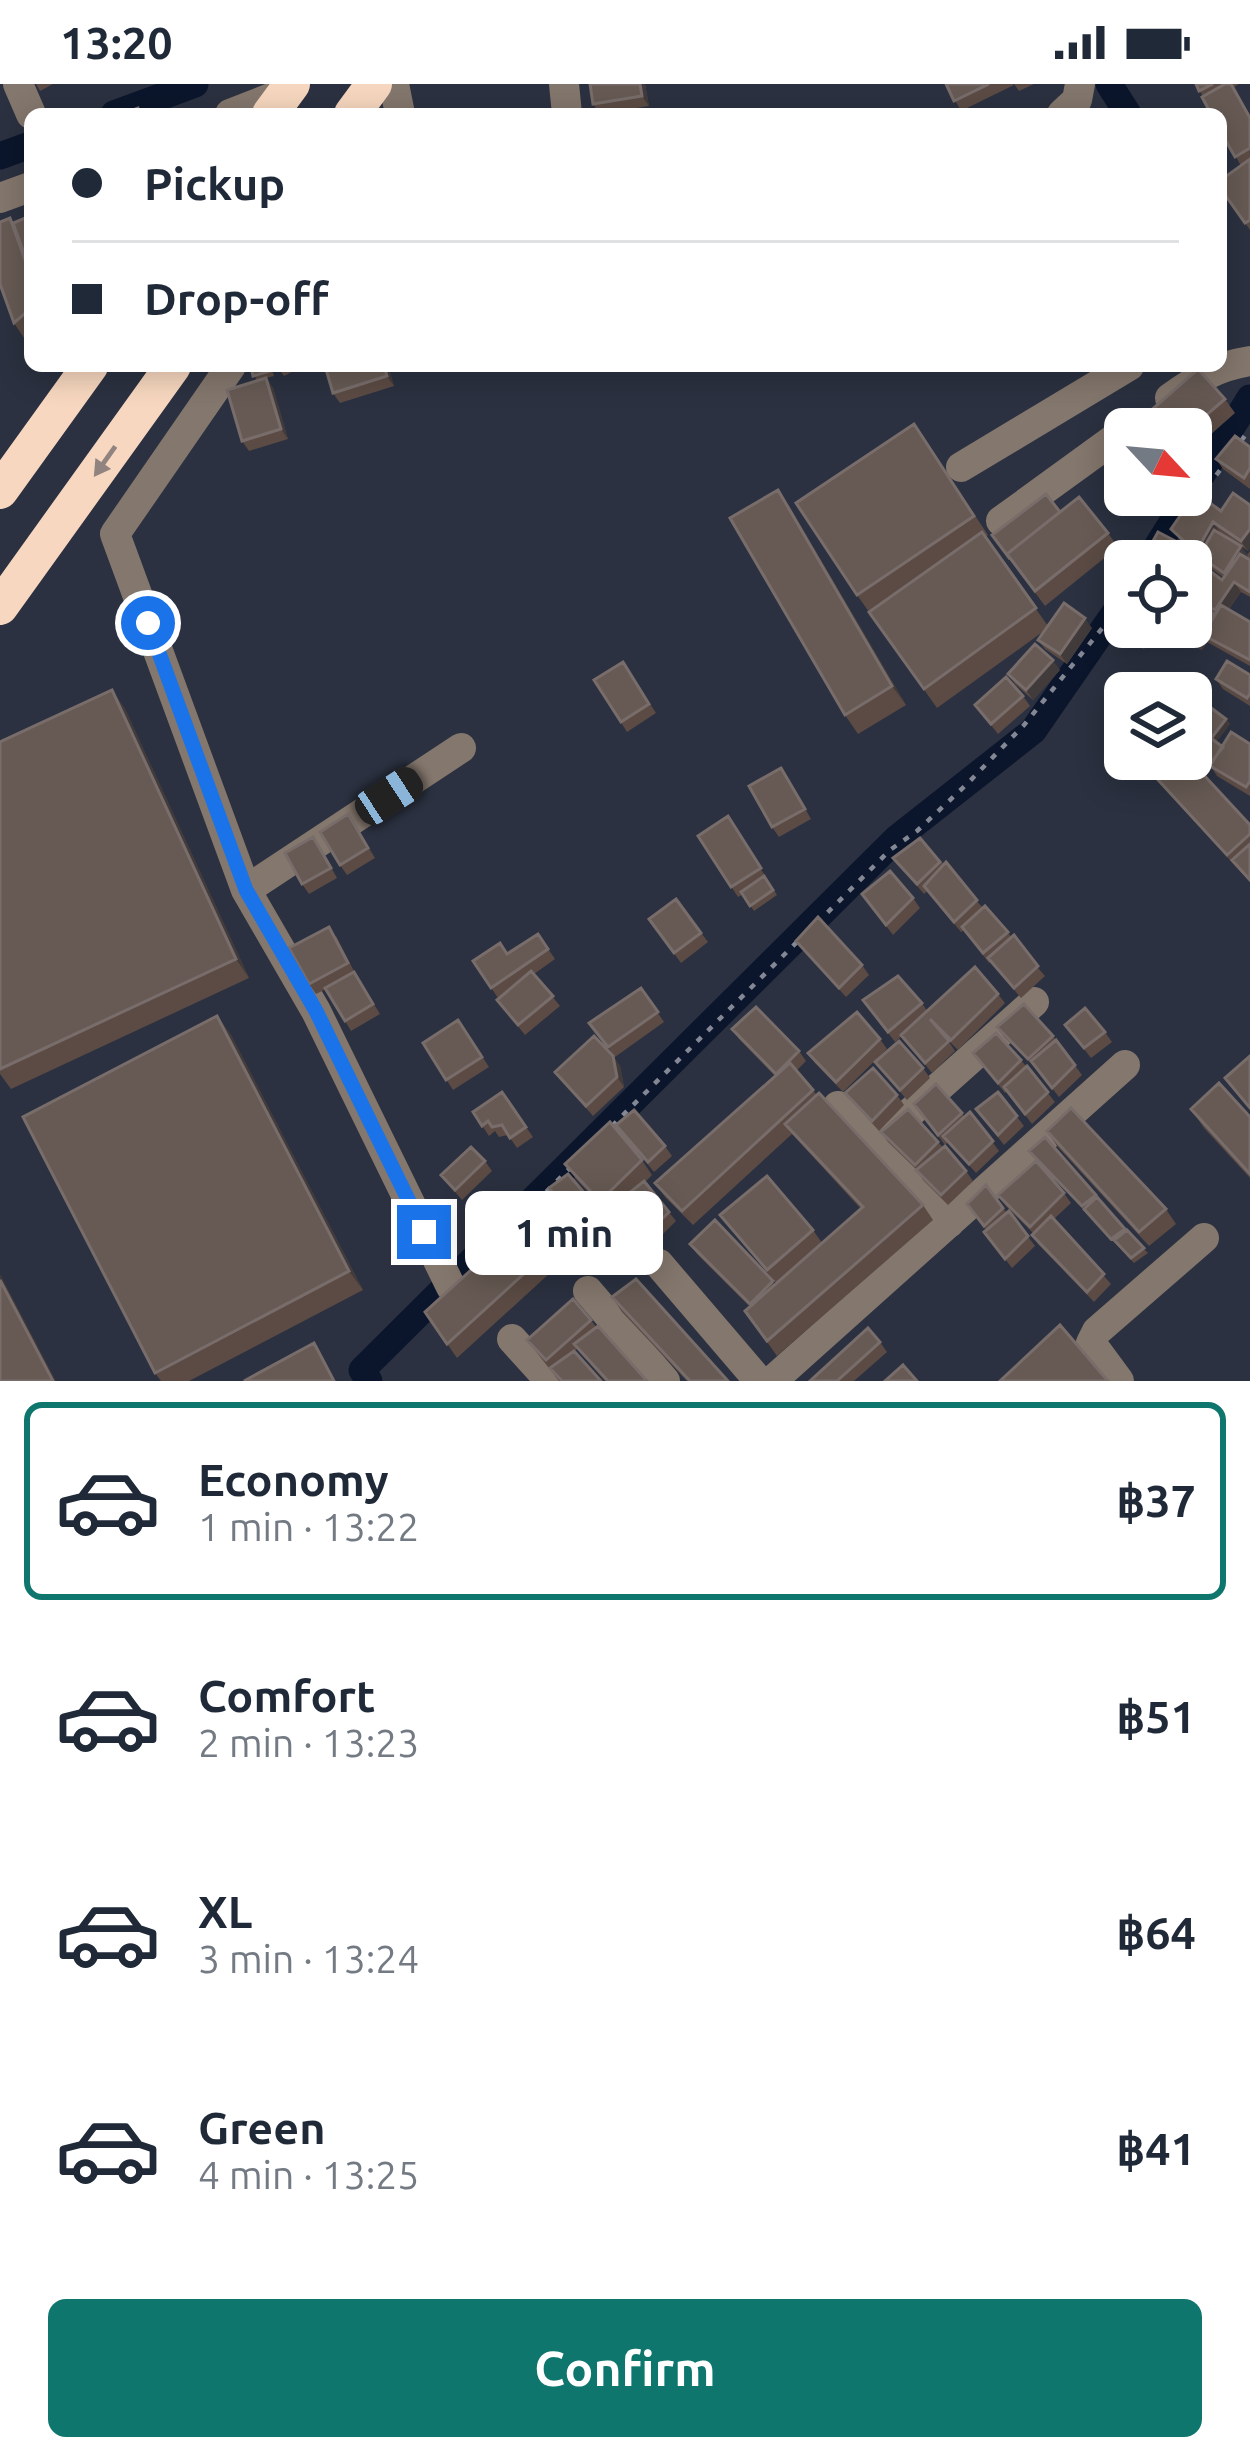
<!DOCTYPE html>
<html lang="en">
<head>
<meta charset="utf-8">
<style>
	:root { --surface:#fff; --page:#f2f2f3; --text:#1f2937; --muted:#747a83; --line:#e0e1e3; --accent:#0f766e }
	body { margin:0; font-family:Ubuntu,sans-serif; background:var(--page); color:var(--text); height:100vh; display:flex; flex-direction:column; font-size:45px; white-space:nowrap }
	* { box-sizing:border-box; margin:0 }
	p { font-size:39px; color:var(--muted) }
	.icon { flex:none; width:66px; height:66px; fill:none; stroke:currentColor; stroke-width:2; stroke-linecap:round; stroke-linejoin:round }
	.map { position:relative; height:1297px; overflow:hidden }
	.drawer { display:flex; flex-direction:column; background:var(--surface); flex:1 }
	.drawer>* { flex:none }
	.banner { position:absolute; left:24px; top:24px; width:1203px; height:264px; border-radius:18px; box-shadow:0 6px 30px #0003; display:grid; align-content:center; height:264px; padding:0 48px; background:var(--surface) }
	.needle { width:78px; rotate:116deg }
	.tools { position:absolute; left:1104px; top:324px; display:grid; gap:24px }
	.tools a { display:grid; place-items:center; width:108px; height:108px; border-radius:18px; background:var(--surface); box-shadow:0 6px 30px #0003; font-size:60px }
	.end { position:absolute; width:54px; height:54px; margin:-27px; border:15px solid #1a73e8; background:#fff; box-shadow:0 0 0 6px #fff }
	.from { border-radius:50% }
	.bubble { position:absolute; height:84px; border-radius:18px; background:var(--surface); box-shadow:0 6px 30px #0003; font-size:39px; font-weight:700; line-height:84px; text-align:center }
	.car { position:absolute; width:36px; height:72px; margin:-36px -18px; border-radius:15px; box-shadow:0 0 9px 3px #0007; background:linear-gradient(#222 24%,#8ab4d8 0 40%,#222 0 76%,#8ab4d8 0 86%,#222 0) }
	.banner b { display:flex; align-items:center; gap:42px; height:114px; font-size:45px }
	.banner b+b { border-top:3px solid var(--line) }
	.banner i { width:30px; height:30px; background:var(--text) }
	ul { padding:21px 0 0; list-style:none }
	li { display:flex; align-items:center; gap:36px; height:198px; margin:0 24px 18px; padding:0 24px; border:6px solid transparent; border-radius:18px }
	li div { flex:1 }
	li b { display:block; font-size:45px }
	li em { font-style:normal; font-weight:700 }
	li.active { border-color:var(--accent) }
	li>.icon { width:108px; height:108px; stroke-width:1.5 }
	.button { display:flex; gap:24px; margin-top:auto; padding:24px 48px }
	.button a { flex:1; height:138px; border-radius:18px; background:var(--accent); color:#fff; font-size:48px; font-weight:700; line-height:138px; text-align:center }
	.status { display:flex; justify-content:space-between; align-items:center; height:84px; padding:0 60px; background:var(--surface); direction:ltr }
	.status svg { height:33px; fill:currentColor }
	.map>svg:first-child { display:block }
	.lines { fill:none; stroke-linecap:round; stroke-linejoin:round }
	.canal { stroke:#0b162c; stroke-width:27 }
	.path { stroke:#848895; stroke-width:4.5; stroke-dasharray:6 9; stroke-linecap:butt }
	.minor { stroke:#84776d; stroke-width:30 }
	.highway { stroke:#f7d7bf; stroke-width:36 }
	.highway-bridge { stroke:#f7d7bf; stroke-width:36 }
	.wall { fill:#5b4b44 }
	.shaded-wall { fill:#423b3b }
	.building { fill:#675a54; stroke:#786d6a; stroke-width:3 }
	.oneway { fill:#918480 }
	.route { stroke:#1a73e8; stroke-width:15 }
</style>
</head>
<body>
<div class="status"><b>13:20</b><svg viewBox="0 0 49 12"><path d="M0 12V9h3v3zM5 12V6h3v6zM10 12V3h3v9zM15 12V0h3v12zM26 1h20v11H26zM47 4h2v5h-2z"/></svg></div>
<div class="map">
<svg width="1250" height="1297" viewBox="0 0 1250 1297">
	<rect width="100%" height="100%" fill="#2b3140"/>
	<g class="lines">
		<path class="canal" d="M1109 0 1128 30
			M114 30 195 0
			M0 72 30 61
			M1191 408 1250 314
			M1148 477 1189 411
			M369 1297 362 1286 897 754 1033 647 1125 514"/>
		<path class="path" d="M1241 357 1250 345
			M1198 415 1224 381
			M817 839 890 766 917 747 967 700 1024 641 1108 537
			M612 1042 800 855
			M472 1182 570 1084"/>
		<path class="minor" d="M18 0 31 30
			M394 0 400 30
			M564 0 567 30
			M230 30 291 6
			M1062 30 1077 16 1080 0
			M0 114 30 103
			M231 282 115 450 246 806 316 927 451 1203
			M1170 314C1197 295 1217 282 1250 277
			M961 383 1129 282
			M1001 437 1125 347
			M246 806 461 664
			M838 1022 949 1139
			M874 1061 1034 918
			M659 1180 759 1297
			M588 1207 665 1297
			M512 1255 550 1297
			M772 1297 1125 981
			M1119 1297 1091 1259 1097 1247 1204 1154"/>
		<path class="highway" d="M352 30 374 0
			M0 407 90 282
			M0 523 173 282"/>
		<path class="highway-bridge" d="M270 30 292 0"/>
	</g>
	<path class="wall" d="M36 0H53L40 7Z
		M590 0H645L649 22 600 30 593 20Z
		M946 0H1013L1014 1 961 27Z
		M1014 0H1034L1019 7Z
		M1196 0H1239L1234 3 1250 31V146L1221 105 1241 82Z
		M30 132V248L24 254 14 239 10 134 13 139Z
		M251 282H271L274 292 266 294 273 304 288 355 249 367 242 357 257 297Z
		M277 282H303L284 292Z
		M325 282H388L394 302 340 319 333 309Z
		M1225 315 1235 329 1191 368V345Z
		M914 340 988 451 985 453 1048 542 1092 544 1067 580 1045 565 1038 556 1044 547 937 624 857 511Z
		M1250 363V405L1223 385 1216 375Z
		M778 406 791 425 906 621 858 650 845 631Z
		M1250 421V464L1248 467 1241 462 1247 471 1250 467V513L1241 508 1229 525 1250 538V582L1207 558 1202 566 1172 549 1168 543H1191V498L1222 496 1224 494 1206 481 1188 464 1198 478 1191 488V477L1186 463 1171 445 1221 427Z
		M1060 428 1108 449 1118 463 1045 522 992 451Z
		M1107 537 1157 543 1144 565 1117 552Z
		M623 578 656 629 627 648 594 596Z
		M1060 586 1033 616 1015 600 1008 590Z
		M1250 591V622L1223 605 1216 595Z
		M112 606 125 625 249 894 11 1005 0 990V658Z
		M1023 612 1030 622 998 650 975 621Z
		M1191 631 1226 635 1230 640 1217 657 1223 662 1250 660V712L1217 692 1212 684 1191 671V655L1198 645 1191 641Z
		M1137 675H1189L1250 741V798Z
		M788 694 811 735 779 753 772 743Z
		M348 730 375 774 347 791 340 781Z
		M728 732 777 811 754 827 743 810 738 813 698 752Z
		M920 754 983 824 985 822 1045 892 1021 914 991 878 989 879 964 846 961 848 927 807 924 810 893 774Z
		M320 763 337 794 309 810 302 800Z
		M862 810 913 814 920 824 893 851Z
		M676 815 708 858 681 879 649 835Z
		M538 850 555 875 534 890 560 922 525 951 497 916 507 908 498 914 473 877 507 870Z
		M336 852 355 889 380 930 351 947 326 905 316 910 309 900Z
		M796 857 862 881 869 891 846 913Z
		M641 904 664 938 615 973 589 939Z
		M998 910 1005 919 958 966 947 955 955 967 932 989 902 952 895 958 863 916 922 919 927 927Z
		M217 932 231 951 363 1206 189 1297H161L155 1289Z
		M458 936 489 983 453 1006 423 959Z
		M1065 941 1105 948 1112 958 1091 974Z
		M997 943 1053 952 1082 991 1059 1013 1036 984 1004 953Z
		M732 945 799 967 806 977 796 987 817 1011 923 1121 933 1136 777 1272 745 1227 750 1223 697 1170 690 1160 715 1136 775 1201 776 1199 720 1131 813 1146 822 1159 861 1125 792 1050 693 1141 665 1113 655 1099 775 992 739 955Z
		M880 955 887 965 843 1008 815 979 808 969Z
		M973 969 1021 976 1055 1018 1032 1040 1007 1007 1005 1009Z
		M613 972 620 982 624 1003 593 1032 555 988Z
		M875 978 923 984 930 994 907 1016Z
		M936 1000 965 1033 970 1028 999 1067 976 1089 948 1058 945 1061 914 1020Z
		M502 1008 533 1053 517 1064 508 1051 499 1053 495 1047 489 1052 473 1028Z
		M998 1008 1024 1042 1004 1061 976 1025Z
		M845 1009 897 1011 904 1021 879 1047Z
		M1191 1025 1250 1033V1094L1204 1044Z
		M616 1041 665 1062 672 1072 654 1088Z
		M1047 1047 1166 1125 1176 1140 1149 1162 1057 1062Z
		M881 1048 938 1058 966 1087 973 1097 948 1121 923 1096 917 1086 888 1058Z
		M1045 1053 1126 1147 1148 1169 1134 1179 1033 1072 1029 1067Z
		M642 1076 652 1091 645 1098 676 1137 649 1164 616 1126 610 1132 576 1095 565 1080Z
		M485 1077 492 1087 462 1116 441 1091Z
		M568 1090 601 1129 635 1163 642 1173 625 1189 591 1149 588 1152 549 1104Z
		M986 1101 1007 1129 1009 1127 1035 1162 1012 1184 984 1148 986 1146 967 1120Z
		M1064 1109 1071 1119 1054 1135 1111 1200 1094 1218 1038 1160 1032 1151 1033 1149 1005 1121 998 1111Z
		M575 1143 585 1157 457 1274 425 1228Z
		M612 1213 728 1297H687L622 1228Z
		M591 1236 596 1243 647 1297H605L577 1265 574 1267 601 1297H559L527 1256Z
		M880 1258 887 1268 854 1297H810Z"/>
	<path class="shaded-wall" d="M640 0H645L649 22 642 12Z
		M384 282H388L394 302 387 292Z
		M266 294 273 304 288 355 281 345Z
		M778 406 791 425 906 621 892 602Z
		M1213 438 1220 448 1205 475 1199 472 1203 478 1196 468Z
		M1250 445V464L1248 467 1241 457Z
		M1241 462 1248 472 1231 499 1224 489Z
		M1187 463 1198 478 1191 488V477H1179Z
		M1234 498 1241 508 1221 535 1215 526Z
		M1214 530 1221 540 1203 551 1207 558 1202 566 1195 556Z
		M1085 534 1092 544 1067 580 1060 570Z
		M1138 543H1157L1144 565 1133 551Z
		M1053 576 1060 586 1033 616 1026 606Z
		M112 606 125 625 249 894 236 875Z
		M1226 635 1230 640 1217 657 1213 652Z
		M217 932 231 951 363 1206 349 1187Z
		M613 972 620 982 624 1003 617 993Z
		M0 1190 56 1297H53L0 1196Z"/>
	<path class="building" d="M590 0H640L642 12 593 20Z
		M946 0H989L954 17Z
		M1196 0H1213L1199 7Z
		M1225 0H1231L1250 34V64L1235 73 1221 48V30H1211L1202 13Z
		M138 24 140 30H123Z
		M1250 75V136L1245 139 1221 105V96Z
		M30 132V186L13 139Z
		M10 134 30 190V225L14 239 0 200V138Z
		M251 282H269L270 287 253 292Z
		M325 282H384L387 292 333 309Z
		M1198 285 1225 315 1190 345H1134L1132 343Z
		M266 294 281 345 242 357 227 306Z
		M914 340 974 432 857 511 796 419Z
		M1235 352 1250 363V384L1244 394 1216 375Z
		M778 406 892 602 845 631 730 434Z
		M1196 409 1221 427 1233 409 1250 421V445L1241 457 1213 438 1196 468 1171 445Z
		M1046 410 1060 428 1007 470 1010 475 992 451Z
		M1079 413 1108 449 1035 507 1007 470Z
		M1214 446 1241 462 1224 489 1199 472Z
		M982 448 1036 524 924 605 869 528Z
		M1158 448 1187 463 1179 477H1142Z
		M1240 470 1250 476V508L1234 498 1215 526 1191 513V498L1202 481 1222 496Z
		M1125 506V543H1138L1133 551 1107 537Z
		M1191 516 1214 530 1195 556 1172 543H1191Z
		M1064 519 1085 534 1060 570 1038 556Z
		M1221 521 1250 538V576L1203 551Z
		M1035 560 1053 576 1026 606 1008 590Z
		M1227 577 1250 591V610L1247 614 1216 595Z
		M623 578 649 620 621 638 594 596Z
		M1006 593 1023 612 991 640 975 621Z
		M112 606 236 875 0 985V658Z
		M1202 617 1226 635 1213 652 1191 638V631Z
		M1198 645 1223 663 1210 680 1191 668V655Z
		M1231 648 1250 660V697L1246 703 1210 682Z
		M1139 675H1189L1250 741V750L1227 771Z
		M781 684 805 725 772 743 749 702Z
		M348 730 368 764 340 781 320 748Z
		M728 732 761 784 731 803 698 752Z
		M313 753 331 784 302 800 285 769Z
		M920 754 940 778 917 800 893 774Z
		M1250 760V796L1232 776Z
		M946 778 977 816 954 838 924 802Z
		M890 787 913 814 886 841 862 810Z
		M764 792 773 806 750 822 741 808Z
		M676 815 701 849 674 869 649 835Z
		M985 822 1008 848 983 869 962 843Z
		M818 833 862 881 839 904 796 857Z
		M329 843 348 879 309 900 289 864Z
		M538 850 548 865 491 904 473 877 500 859 507 870Z
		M1014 851 1038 882 1014 904 988 874Z
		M975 883 998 910 951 956 930 935 949 957 925 979 901 951Z
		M531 887 553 912 518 941 497 916Z
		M354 888 373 920 345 937 325 904Z
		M898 892 922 919 888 948 863 916Z
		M641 904 658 928 608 963 589 939Z
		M1024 920 1053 952 1028 975 997 943Z
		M756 923 799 967 776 990 732 945Z
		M1085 924 1105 948 1084 964 1065 941Z
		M857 928 880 955 836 998 808 969Z
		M217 932 349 1187 155 1289 23 1033Z
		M458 936 482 973 446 996 423 959Z
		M996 949 1021 976 998 999 973 969Z
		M594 952 613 972 617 993 586 1022 555 988Z
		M1056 956 1075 981 1052 1004 1031 977Z
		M899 957 923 984 900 1006 875 978Z
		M1250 972V1024L1225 994Z
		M790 979 813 1006 682 1127 655 1099Z
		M1027 982 1048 1008 1025 1030 1004 1003Z
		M873 984 897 1011 872 1037 845 1009Z
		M1219 999 1250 1033V1090L1191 1025Z
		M936 1000 962 1029 938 1051 914 1020Z
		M502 1008 526 1043 510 1054 502 1041 492 1043 488 1037 482 1042 473 1028Z
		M998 1008 1017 1032 998 1051 976 1025Z
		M819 1009 923 1121 767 1257 745 1227 863 1123 785 1040Z
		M1071 1024 1166 1125 1139 1148 1047 1047Z
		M908 1025 938 1058 915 1081 881 1048Z
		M634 1026 665 1062 648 1078 616 1041Z
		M970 1028 993 1057 969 1080 943 1052Z
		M610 1038 642 1076 600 1117 565 1080Z
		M1045 1053 1096 1111 1082 1122 1029 1067Z
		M945 1062 966 1087 941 1111 916 1086Z
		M471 1063 485 1077 455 1106 441 1091Z
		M1036 1077 1064 1109 1030 1143 998 1111Z
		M568 1090 598 1125 581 1142 549 1104Z
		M767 1092 813 1146 767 1186 720 1131Z
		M644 1097 669 1128 642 1154 613 1122Z
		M986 1101 1003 1124 984 1142 967 1120Z
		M1097 1113 1125 1145 1111 1155 1084 1125Z
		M550 1114 575 1143 447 1260 425 1228Z
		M604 1127 635 1163 618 1179 586 1141Z
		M1009 1127 1028 1152 1005 1175 984 1148Z
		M1051 1132 1104 1190 1087 1208 1032 1151Z
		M715 1136 773 1197 750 1220 690 1160Z
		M1127 1146 1144 1164 1131 1174 1114 1156Z
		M636 1195 728 1297H690L612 1213Z
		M0 1196 53 1297H0Z
		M573 1215 591 1236 546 1276 527 1256Z
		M1060 1241 1108 1297H1000Z
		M598 1242 647 1297H608L574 1260Z
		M868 1244 880 1258 837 1297H810Z
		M314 1259 334 1297H244Z
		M574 1267 601 1297H562L550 1284Z
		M903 1281 917 1297H885Z"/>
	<defs><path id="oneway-solid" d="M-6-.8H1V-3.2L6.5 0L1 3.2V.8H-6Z" transform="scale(3)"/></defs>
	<use class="oneway" href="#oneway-solid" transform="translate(105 377) rotate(125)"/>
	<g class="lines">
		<path class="route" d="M148 539 246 806 316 927 424 1148"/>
	</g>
</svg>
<div class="tools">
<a><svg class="needle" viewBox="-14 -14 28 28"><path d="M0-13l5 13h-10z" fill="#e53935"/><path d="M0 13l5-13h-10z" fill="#747a83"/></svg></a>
<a><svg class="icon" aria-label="locate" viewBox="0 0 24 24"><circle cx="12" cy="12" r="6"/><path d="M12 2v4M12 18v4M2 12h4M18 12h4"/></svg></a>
<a><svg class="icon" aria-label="layers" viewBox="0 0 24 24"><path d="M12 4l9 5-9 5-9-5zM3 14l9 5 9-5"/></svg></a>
</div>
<i class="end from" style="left:148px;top:539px"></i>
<i class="end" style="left:424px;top:1148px"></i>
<div class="bubble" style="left:465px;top:1107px;width:198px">1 min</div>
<i class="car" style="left:389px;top:712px;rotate:57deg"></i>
<div class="banner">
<b><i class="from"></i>Pickup</b>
<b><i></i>Drop-off</b>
</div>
</div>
<section class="drawer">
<ul>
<li class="active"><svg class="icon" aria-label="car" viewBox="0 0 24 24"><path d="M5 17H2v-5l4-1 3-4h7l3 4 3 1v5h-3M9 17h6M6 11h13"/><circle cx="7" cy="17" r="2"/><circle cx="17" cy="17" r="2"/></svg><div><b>Economy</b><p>1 min · 13:22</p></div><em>฿37</em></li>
<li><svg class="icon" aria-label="car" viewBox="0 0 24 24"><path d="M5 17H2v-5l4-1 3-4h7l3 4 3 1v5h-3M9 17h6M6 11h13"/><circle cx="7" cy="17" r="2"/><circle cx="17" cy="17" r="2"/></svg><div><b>Comfort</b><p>2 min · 13:23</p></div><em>฿51</em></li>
<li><svg class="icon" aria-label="car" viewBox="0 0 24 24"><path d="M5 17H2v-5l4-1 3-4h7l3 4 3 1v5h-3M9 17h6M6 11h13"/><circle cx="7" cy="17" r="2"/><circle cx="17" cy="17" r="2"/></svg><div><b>XL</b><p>3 min · 13:24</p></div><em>฿64</em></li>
<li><svg class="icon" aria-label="car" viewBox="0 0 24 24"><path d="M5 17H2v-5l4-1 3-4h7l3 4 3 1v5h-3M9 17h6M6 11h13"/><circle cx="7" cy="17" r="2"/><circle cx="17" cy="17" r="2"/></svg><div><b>Green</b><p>4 min · 13:25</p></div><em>฿41</em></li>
</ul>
<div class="button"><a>Confirm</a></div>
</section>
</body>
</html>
